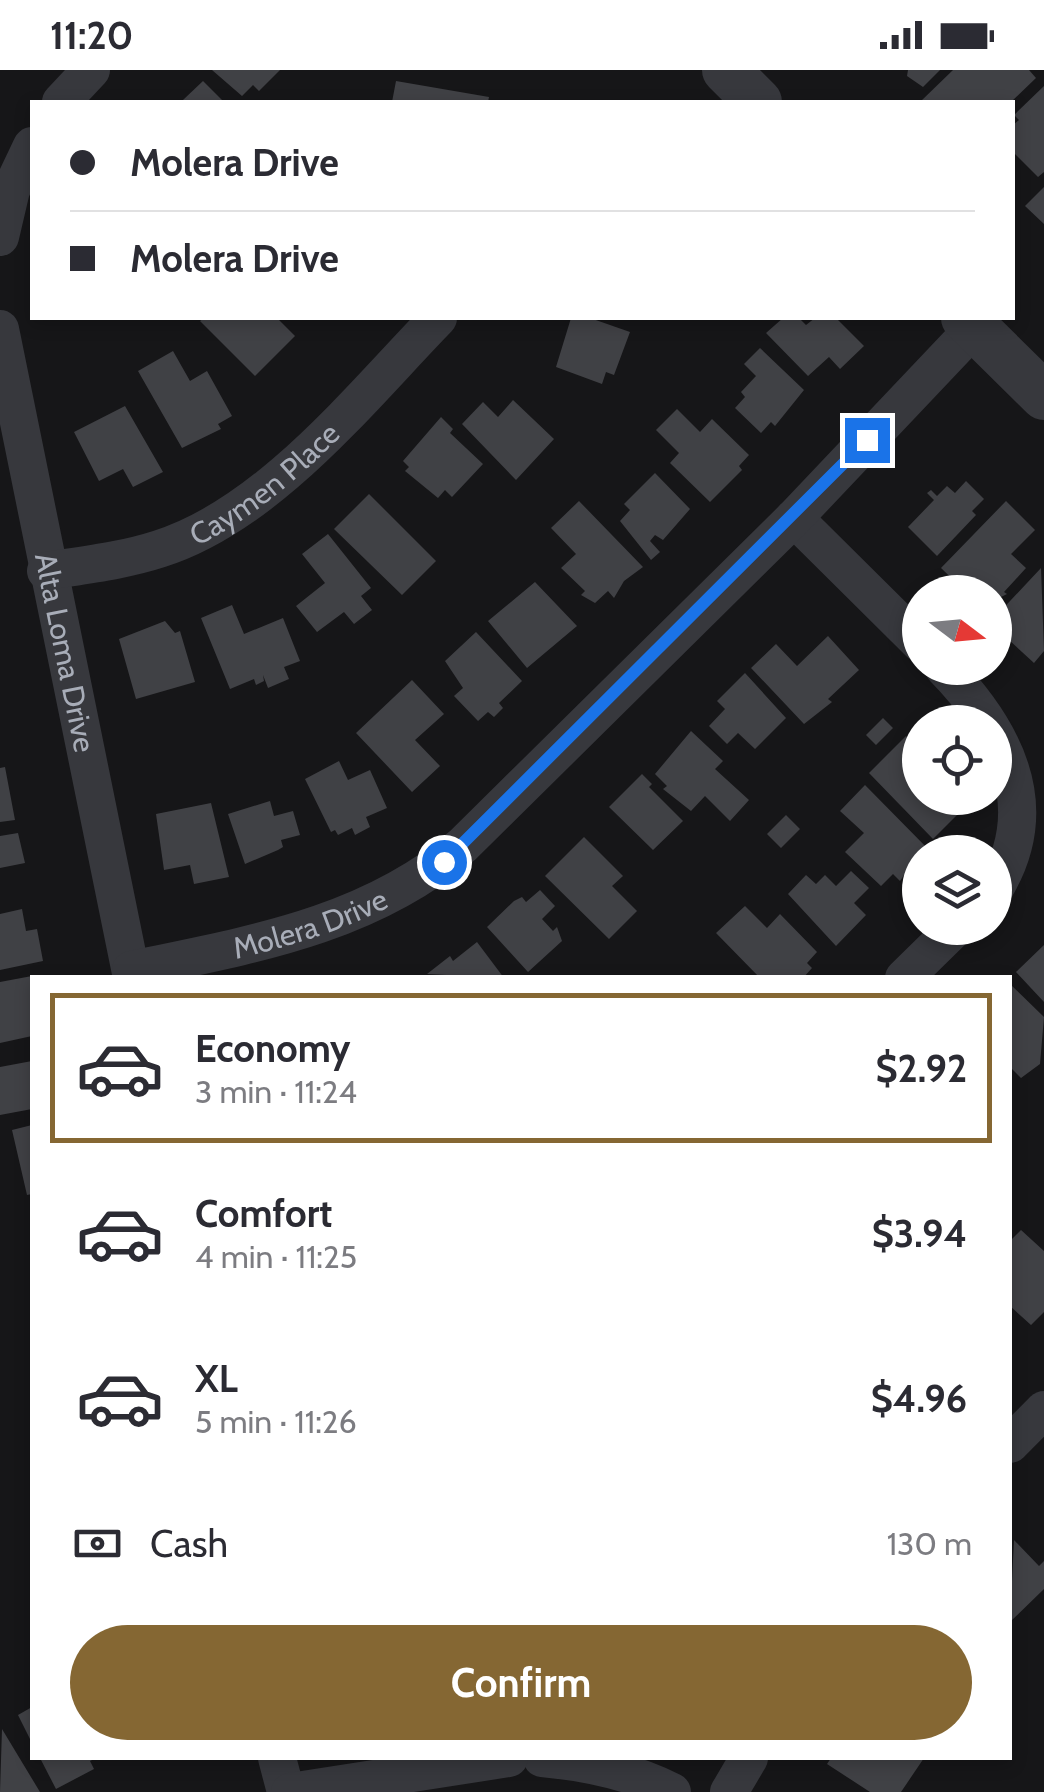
<!DOCTYPE html>
<html lang="en">
<head>
<meta charset="utf-8">
<style>
	:root { --surface:#fff; --page:#f2f2f3; --text:#2b2b33; --muted:#7c7c81; --line:#e1e1e2; --accent:#856733 }
	body { margin:0; font-family:Cabin,sans-serif; background:var(--page); color:var(--text); height:100vh; display:flex; flex-direction:column; font-size:38px; white-space:nowrap }
	* { box-sizing:border-box; margin:0 }
	p { font-size:32px; color:var(--muted) }
	.icon { flex:none; width:55px; height:55px; fill:none; stroke:currentColor; stroke-width:2; stroke-linecap:round; stroke-linejoin:round }
	.map { position:relative; flex:1; overflow:hidden }
	.side { position:absolute; left:30px; top:905px; width:982px; height:785px; display:flex; flex-direction:column; background:var(--surface); border-radius:0px; box-shadow:0 5px 15px #0003 }
	.side>* { flex:none }
	.guide { position:absolute; left:30px; top:30px; width:985px; height:220px; border-radius:0px; box-shadow:0 5px 15px #0003; display:grid; align-content:center; height:220px; padding:0 40px; background:var(--surface) }
	.needle { width:65px; rotate:106deg }
	.fabs { position:absolute; left:902px; top:505px; display:grid; gap:20px }
	.fabs a { display:grid; place-items:center; width:110px; height:110px; border-radius:50%; background:var(--surface); box-shadow:0 5px 15px #0003; font-size:50px }
	.end { position:absolute; width:45px; height:45px; margin:-22px; border:12px solid #1a73e8; background:#fff; box-shadow:0 0 0 5px #fff }
	.from { border-radius:50% }
	.guide b { display:flex; align-items:center; gap:35px; height:95px; font-size:38px }
	.guide b+b { border-top:2px solid var(--line) }
	.guide i { width:25px; height:25px; background:var(--text) }
	ul { padding:18px 0 0; list-style:none }
	li { display:flex; align-items:center; gap:30px; height:150px; margin:0 20px 15px; padding:0 20px; border:5px solid transparent; border-radius:0px }
	li div { flex:1 }
	li b { display:block; font-size:38px }
	li em { font-style:normal; font-weight:700 }
	li.selected { border-color:var(--accent) }
	li>.icon { width:90px; height:90px; stroke-width:1.5 }
	.pay { display:flex; align-items:center; gap:25px; height:110px; padding:0 40px; font-size:38px }
	.pay p { margin-inline-start:auto }
	.cta { display:flex; gap:20px; margin-top:auto; padding:20px 40px }
	.cta a { flex:1; height:115px; border-radius:60px; background:var(--accent); color:#fff; font-size:40px; font-weight:700; line-height:115px; text-align:center }
	.status { display:flex; justify-content:space-between; align-items:center; height:70px; padding:0 50px; background:var(--surface); direction:ltr }
	.status svg { height:28px; fill:currentColor }
	.map>svg:first-child { display:block }
	.building { fill:#404145 }
	.lines { fill:none; stroke-linecap:round; stroke-linejoin:round }
	.minor { stroke:#37383d; stroke-width:38 }
	.tertiary { stroke:#37383d; stroke-width:48 }
	.route { stroke:#1a73e8; stroke-width:12 }
	.labels { text-anchor:middle; dominant-baseline:central; stroke-width:10; stroke-linejoin:round; paint-order:stroke }
	.street-label { font-size:30px; fill:#a8adb8; stroke:#111113 }
</style>
</head>
<body>
<div class="status"><b>11:20</b><svg viewBox="0 0 49 12"><path d="M0 12V9h3v3zM5 12V6h3v6zM10 12V3h3v9zM15 12V0h3v12zM26 1h20v11H26zM47 4h2v5h-2z"/></svg></div>
<div class="map">
<svg width="1044" height="1722" viewBox="0 0 1044 1722">
	<rect width="100%" height="100%" fill="#161618"/>
	<path class="building" d="M212 0H280L259 21 253 15 242 26Z
		M908 0H940L923 17 907 6Z
		M953 0H1029L1036 8 1011 32H920Z
		M203 11 224 32H181L184 29Z
		M396 11 489 27 488 32H392Z
		M1044 16V102L1038 107 1012 81V56L1019 50 1014 45Z
		M1044 117V154L1025 136Z
		M204 248H277L295 266 255 306 200 251Z
		M571 248H590L630 262 614 305 606 302 602 314 556 297Z
		M783 248H799L806 255 815 248H836L864 276 840 299 829 287 808 306 766 263Z
		M760 278 804 320 775 356 771 352 761 363 735 338 745 327 741 322 756 306 744 294Z
		M173 281 190 311 207 301 232 346 218 354 221 359 182 378 138 301Z
		M513 330 554 369 516 410 462 354 483 332 498 347Z
		M125 336 163 402 133 417 123 399 99 411 74 362Z
		M677 339 700 362 712 349 749 385 739 396 742 400 710 432 670 393 679 383 656 360Z
		M441 347 453 359 450 363 483 394 452 427 445 420 438 428 405 401 409 397 403 391Z
		M655 403 690 439 663 470 655 465 650 471 660 482 651 490 620 451 630 440 624 434Z
		M966 411 984 429 972 441 976 445 937 486 908 457 934 430 927 423 931 420 937 426 947 416 955 423Z
		M369 424 436 491 402 525 334 459Z
		M579 431 643 497 624 511 614 528 608 521 595 533 581 525 585 521 561 498 576 484 551 458Z
		M1006 431 1035 460 1011 484 1026 498 1004 522 1007 524 995 530V522H966L941 498Z
		M328 464 371 518 361 526 372 540 354 554 344 542 317 562 296 536 325 513 302 484Z
		M1041 498 1044 581 1034 593 995 557V547Z
		M535 512 577 556 527 598 488 551Z
		M232 535 244 564 283 548 300 591 284 597 289 609 268 618 263 605 264 611 256 615 254 609 230 619 201 548Z
		M165 551 175 563 180 561 195 612 136 629 119 569Z
		M476 562 522 611 499 633 503 638 494 647 488 642 478 651 454 626 463 618 445 591Z
		M828 566 859 600 828 629 832 632 804 654 751 598 776 574 797 596Z
		M745 603 786 648 755 679 738 663 727 674 709 656 725 639 717 631Z
		M412 610 444 644 415 670 440 696 412 722 356 663Z
		M883 648 893 658 876 675 866 665Z
		M691 661 723 691 715 699 749 730 730 751 705 726 691 741 663 719 667 716 655 704Z
		M906 666 920 681V728H940L957 745 933 769 869 703Z
		M339 691 348 710 370 700 387 738 366 747 370 757 355 765 352 758 338 765 335 760 331 762 305 709Z
		M5 697 15 750 0 752V698Z
		M642 704 652 714 649 717 683 751 653 780 609 737Z
		M865 715 931 782H920L900 811 893 804 881 816 845 782 864 763 840 741Z
		M270 731 274 746 293 741 300 765 281 770 283 777 278 780 245 794 228 744Z
		M211 733 229 807 194 814 190 795 164 800 156 744Z
		M786 745 800 759 781 778 767 764Z
		M18 763 25 793 0 798V766Z
		M584 767 623 806 612 816 637 841 609 869 545 806Z
		M851 801 869 818 854 833 866 845 836 876 788 824 806 805 816 814 825 805 836 816Z
		M540 820 555 836 542 849 553 861 557 857 562 871 528 902 487 857 514 831 522 827 526 832Z
		M745 836 767 858 780 844 817 882 807 893 812 898 803 908H760L716 863Z
		M22 839 26 861 37 859 43 891 0 900V844Z
		M477 872 504 908 427 904 450 886 453 891Z
		M1044 875V932L1016 902Z
		M32 906V966L0 973V912Z
		M1010 914 1044 947 1040 994 1021 1008 1010 997Z
		M32 991V1039L0 1045V997Z
		M32 1055V1124L27 1125 12 1060Z
		M1021 1160 1044 1181V1242L1031 1255 1010 1236V1171Z
		M1014 1470 1039 1496 1044 1491V1519L1010 1552Z
		M32 1637V1673L18 1645Z
		M2 1659 40 1722H0Z
		M40 1688H96L90 1691 94 1699 56 1719Z
		M831 1688H924L901 1722H870L827 1694Z"/>
	<g class="lines">
		<g class="minor">
			<path d="M61 32 91 0"/>
			<path d="M0 167 11 120 32 76"/>
			<path id="s1" d="M0 259 132 908"/>
			<path d="M794 448 920 573"/>
			<path id="s2" d="M46 501C84 495 122 491 159 479 268 445 361 327 438 248"/>
			<path d="M944 598C1005 661 1044 736 995 818"/>
			<path id="s3" d="M131 900C250 875 368 856 463 775L794 448 975 257"/>
			<path d="M904 908 955 858"/>
			<path d="M1010 1374 1044 1340"/>
			<path d="M277 1688 286 1722"/>
			<path d="M542 1688C585 1692 633 1702 672 1722"/>
			<path d="M290 1722 509 1688"/>
			<path d="M729 1722 749 1688"/>
		</g>
		<path class="tertiary" d="M726 0 758 32
			M965 248 1044 326"/>
	</g>
	<g class="lines">
		<path class="route" d="M444 792 867 370"/>
	</g>
	<g class="labels">
		<g class="street-label">
			<text stroke="none"><textPath href="#s2" startOffset="240">Caymen Place</textPath></text>
			<text stroke="none"><textPath href="#s1" startOffset="330">Alta Loma Drive</textPath></text>
			<text stroke="none"><textPath href="#s3" startOffset="185">Molera Drive</textPath></text>
		</g>
	</g>
</svg>
<div class="fabs">
<a><svg class="needle" viewBox="-14 -14 28 28"><path d="M0-13l5 13h-10z" fill="#e53935"/><path d="M0 13l5-13h-10z" fill="#7c7c81"/></svg></a>
<a><svg class="icon" aria-label="locate" viewBox="0 0 24 24"><circle cx="12" cy="12" r="6"/><path d="M12 2v4M12 18v4M2 12h4M18 12h4"/></svg></a>
<a><svg class="icon" aria-label="layers" viewBox="0 0 24 24"><path d="M12 4l9 5-9 5-9-5zM3 14l9 5 9-5"/></svg></a>
</div>
<i class="end from" style="left:444px;top:792px"></i>
<i class="end" style="left:867px;top:370px"></i>
<div class="guide">
<b><i class="from"></i>Molera Drive</b>
<b><i></i>Molera Drive</b>
</div>
<section class="side">
<ul>
<li class="selected"><svg class="icon" aria-label="car" viewBox="0 0 24 24"><path d="M5 17H2v-5l4-1 3-4h7l3 4 3 1v5h-3M9 17h6M6 11h13"/><circle cx="7" cy="17" r="2"/><circle cx="17" cy="17" r="2"/></svg><div><b>Economy</b><p>3 min · 11:24</p></div><em>$2.92</em></li>
<li><svg class="icon" aria-label="car" viewBox="0 0 24 24"><path d="M5 17H2v-5l4-1 3-4h7l3 4 3 1v5h-3M9 17h6M6 11h13"/><circle cx="7" cy="17" r="2"/><circle cx="17" cy="17" r="2"/></svg><div><b>Comfort</b><p>4 min · 11:25</p></div><em>$3.94</em></li>
<li><svg class="icon" aria-label="car" viewBox="0 0 24 24"><path d="M5 17H2v-5l4-1 3-4h7l3 4 3 1v5h-3M9 17h6M6 11h13"/><circle cx="7" cy="17" r="2"/><circle cx="17" cy="17" r="2"/></svg><div><b>XL</b><p>5 min · 11:26</p></div><em>$4.96</em></li>
</ul>
<div class="pay"><svg class="icon" aria-label="cash" viewBox="0 0 24 24"><path d="M3 7h18v10H3z"/><circle cx="12" cy="12" r="2"/></svg>Cash<p>130 m</p></div>
<div class="cta"><a>Confirm</a></div>
</section>
</div>
</body>
</html>
